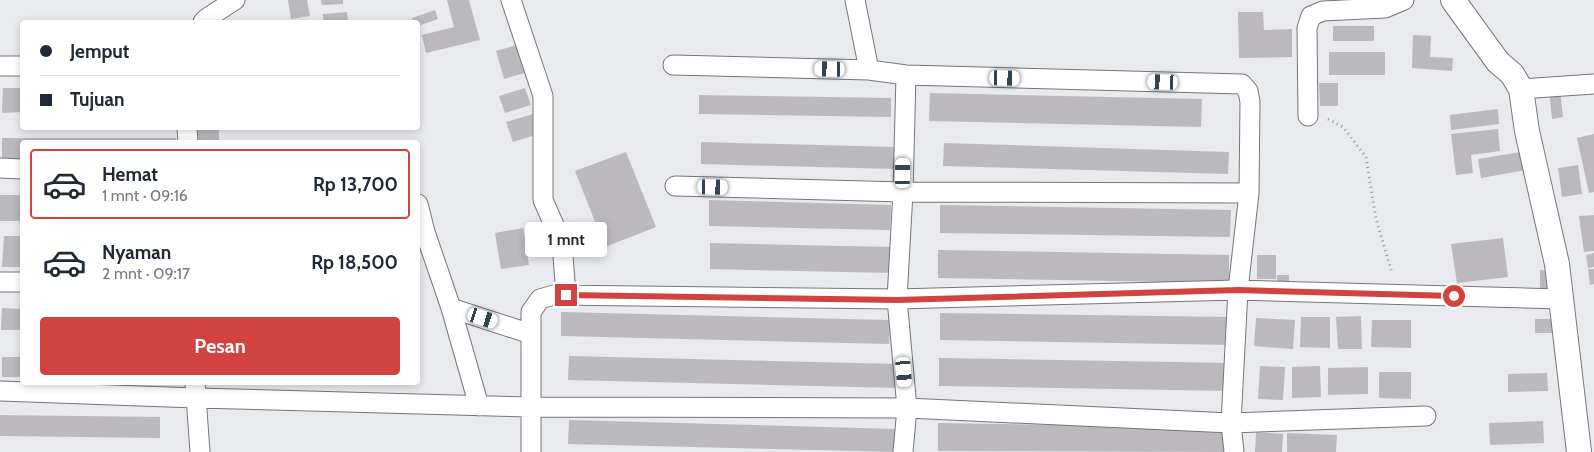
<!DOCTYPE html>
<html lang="id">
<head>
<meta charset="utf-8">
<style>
	:root { --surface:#fff; --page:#f2f2f3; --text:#1f2937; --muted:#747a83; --line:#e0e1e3; --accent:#d24340 }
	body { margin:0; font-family:Cabin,sans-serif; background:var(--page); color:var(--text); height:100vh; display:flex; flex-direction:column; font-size:19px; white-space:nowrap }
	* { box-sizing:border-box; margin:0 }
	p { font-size:16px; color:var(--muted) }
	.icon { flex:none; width:28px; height:28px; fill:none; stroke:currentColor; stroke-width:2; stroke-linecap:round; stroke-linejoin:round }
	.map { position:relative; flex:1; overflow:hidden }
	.panel { position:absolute; left:20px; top:140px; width:400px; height:245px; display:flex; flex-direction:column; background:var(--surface); border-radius:5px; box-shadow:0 2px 8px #0003 }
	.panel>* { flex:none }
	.guide { position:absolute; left:20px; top:20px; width:400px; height:110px; border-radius:5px; box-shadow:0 2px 8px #0003; display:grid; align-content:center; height:110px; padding:0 20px; background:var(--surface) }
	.end { position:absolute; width:22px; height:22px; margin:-11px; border:6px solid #d24340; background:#fff; box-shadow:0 0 0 2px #fff }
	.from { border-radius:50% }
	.bubble { position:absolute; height:35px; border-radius:5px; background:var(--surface); box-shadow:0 2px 8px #0003; font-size:16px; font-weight:700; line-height:35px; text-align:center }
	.car { position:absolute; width:15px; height:30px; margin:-15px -8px; border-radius:6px; box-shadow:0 0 4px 1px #0007; background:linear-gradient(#fff 24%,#345 0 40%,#fff 0 76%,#345 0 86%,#fff 0) }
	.guide b { display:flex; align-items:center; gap:18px; height:48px; font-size:19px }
	.guide b+b { border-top:1px solid var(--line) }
	.guide i { width:12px; height:12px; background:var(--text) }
	ul { padding:9px 0 0; list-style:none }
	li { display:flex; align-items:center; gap:15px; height:70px; margin:0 10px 8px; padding:0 10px; border:2px solid transparent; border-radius:5px }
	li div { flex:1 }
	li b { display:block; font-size:19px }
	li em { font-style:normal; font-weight:700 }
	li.selected { border-color:var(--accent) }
	li>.icon { width:45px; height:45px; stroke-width:1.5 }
	.cta { display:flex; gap:10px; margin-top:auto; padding:10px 20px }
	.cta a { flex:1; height:58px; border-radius:5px; background:var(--accent); color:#fff; font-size:20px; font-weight:700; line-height:58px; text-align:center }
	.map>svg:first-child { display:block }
	.building { fill:#bbb9bd }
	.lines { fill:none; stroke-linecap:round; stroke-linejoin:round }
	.minor-casing { stroke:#74767a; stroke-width:21 }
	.tertiary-casing { stroke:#74767a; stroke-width:26 }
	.path { stroke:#949699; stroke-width:3; stroke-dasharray:1 4; stroke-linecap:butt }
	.minor { stroke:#fff; stroke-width:19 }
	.tertiary { stroke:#fff; stroke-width:24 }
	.route { stroke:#d24340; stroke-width:6 }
</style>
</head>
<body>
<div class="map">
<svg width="1594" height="452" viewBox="0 0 1594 452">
	<rect width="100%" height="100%" fill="#e8eaee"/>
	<path class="building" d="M288 0H307L310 16 291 19Z
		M321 0H343V4L322 5Z
		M447 0H469L480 40 426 53 422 35 454 27Z
		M435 10 438 19 418 26V22H414L412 18Z
		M347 12 348 22H323V14Z
		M1238 12H1263L1264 30 1292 29V57L1239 58Z
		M1333 26H1374V41H1333Z
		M1413 35 1431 36 1430 57 1453 58 1452 71 1412 68Z
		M520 44 528 72 504 79 496 51Z
		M1329 52H1385V75H1329Z
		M1319 83H1338V106H1320Z
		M3 88H22V112L2 113Z
		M525 88 531 105 505 113 499 96Z
		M1560 89 1563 117 1552 119 1549 90Z
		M930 93 1202 99 1201 127 929 121Z
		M699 95 891 98V117L699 114Z
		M1498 109 1499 124 1451 130 1450 115Z
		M536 113 542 133 513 142 506 122Z
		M195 128H219V142H195Z
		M1498 129 1500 151 1471 155 1473 173 1456 175 1451 134Z
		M1594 134V192L1589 193 1577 138Z
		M2 138H176V142H22V160H2Z
		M701 142 894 147V169L701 164Z
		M944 143 1229 152 1228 174 943 166Z
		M1528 151 1531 169 1481 178 1478 159Z
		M626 152 656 227 605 247 575 171Z
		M1578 165 1582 194 1562 197 1558 168Z
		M0 195H22V221H0Z
		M709 200 891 205 890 230 709 226Z
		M940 205 1231 210 1230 237 940 233Z
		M1594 215V251L1584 252 1579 216Z
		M523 228 529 265 501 269 495 233Z
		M4 236H22V267H2Z
		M1503 238 1508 277 1457 283 1451 244Z
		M710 243 892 247 891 273 710 269Z
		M938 250 1229 255V283L938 278Z
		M1594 253V267L1588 268 1586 255Z
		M1257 255H1276V279H1257Z
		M1588 269H1594V284L1590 285Z
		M1540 270 1554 271 1553 290H1540Z
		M1277 275H1289V286H1277Z
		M2 308 22 309V330H1Z
		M561 312 890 320 889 344 561 336Z
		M940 313 1231 317V345L940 340Z
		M1361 316 1362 349H1338L1336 317Z
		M1301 317H1330V348L1300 347Z
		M1256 318 1295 320 1293 349 1254 346Z
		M1535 319H1559V333H1535Z
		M1372 320H1411V348L1371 347Z
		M569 356 897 364V388L568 380Z
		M2 357H22V377H2Z
		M939 358 1230 363 1229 391 939 386Z
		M1260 366 1285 367 1283 400 1258 399Z
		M1320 366 1321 397 1292 398V367Z
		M1368 367V394L1328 395V368Z
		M1379 372H1411V399L1379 398Z
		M1547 373 1548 391 1508 392V374Z
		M0 415 160 417V438L0 436Z
		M569 420 897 429V452L568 444Z
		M1543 421 1544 443 1490 445 1489 423Z
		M938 423 1229 428V452L938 451Z
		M1256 432 1283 434 1282 452H1255Z
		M1287 433 1337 435 1336 452H1287Z"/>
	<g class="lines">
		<g class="minor-casing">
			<path id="minor" d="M511 0 543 96V200L562 243 566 295
				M855 0 869 70
				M203 22 207 18 235 0
				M673 65 869 70 906 75 1242 84 1248 91 1250 102 1249 193 1238 290 1231 423 1234 452
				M0 66H22
				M1521 89 1594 84
				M1308 116 1307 28 1311 16 1323 11 1385 8 1404 0
				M187 128 188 142
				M0 168 22 169
				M675 186 903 192 1249 193
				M418 204 425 232 451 308 479 406
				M0 282H22
				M451 308 531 334
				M195 382 200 452
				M0 391 196 398 530 407 907 408 1231 423 1426 416
				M531 452V312L540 299 554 295 897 299 1238 290 1561 299
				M903 452 907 408 897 299 903 192 906 75"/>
		</g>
		<g class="tertiary-casing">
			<path id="tertiary" d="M1453 0 1498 62 1512 74 1521 89 1527 131 1557 264 1579 452"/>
		</g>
		<path class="path" d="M1328 119 1343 127 1366 157 1376 219 1392 273"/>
		<use href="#minor" class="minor"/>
		<use href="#tertiary" class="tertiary"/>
	</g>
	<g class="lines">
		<path class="route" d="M566 295 897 300 1238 290 1454 296"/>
	</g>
</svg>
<i class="end from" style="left:1454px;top:296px"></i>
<i class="end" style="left:566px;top:295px"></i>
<div class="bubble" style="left:525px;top:222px;width:82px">1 mnt</div>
<i class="car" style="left:830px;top:69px;rotate:271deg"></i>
<i class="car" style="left:1005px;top:78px;rotate:91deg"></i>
<i class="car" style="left:1163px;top:82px;rotate:272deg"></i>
<i class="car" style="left:903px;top:173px;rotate:1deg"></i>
<i class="car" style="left:713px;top:187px;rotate:91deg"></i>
<i class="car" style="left:483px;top:318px;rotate:108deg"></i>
<i class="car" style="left:904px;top:372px;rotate:175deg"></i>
<div class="guide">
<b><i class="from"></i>Jemput</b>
<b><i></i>Tujuan</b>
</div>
<section class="panel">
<ul>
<li class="selected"><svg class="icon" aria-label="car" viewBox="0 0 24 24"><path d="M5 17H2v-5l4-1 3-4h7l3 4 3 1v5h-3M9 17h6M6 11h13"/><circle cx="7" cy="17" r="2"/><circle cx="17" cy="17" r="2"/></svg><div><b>Hemat</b><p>1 mnt · 09:16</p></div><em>Rp 13,700</em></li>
<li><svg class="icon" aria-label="car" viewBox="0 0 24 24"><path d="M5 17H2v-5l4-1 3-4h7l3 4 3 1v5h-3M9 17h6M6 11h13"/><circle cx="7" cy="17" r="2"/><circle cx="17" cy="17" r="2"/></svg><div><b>Nyaman</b><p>2 mnt · 09:17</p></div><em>Rp 18,500</em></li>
</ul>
<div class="cta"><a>Pesan</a></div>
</section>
</div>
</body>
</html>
